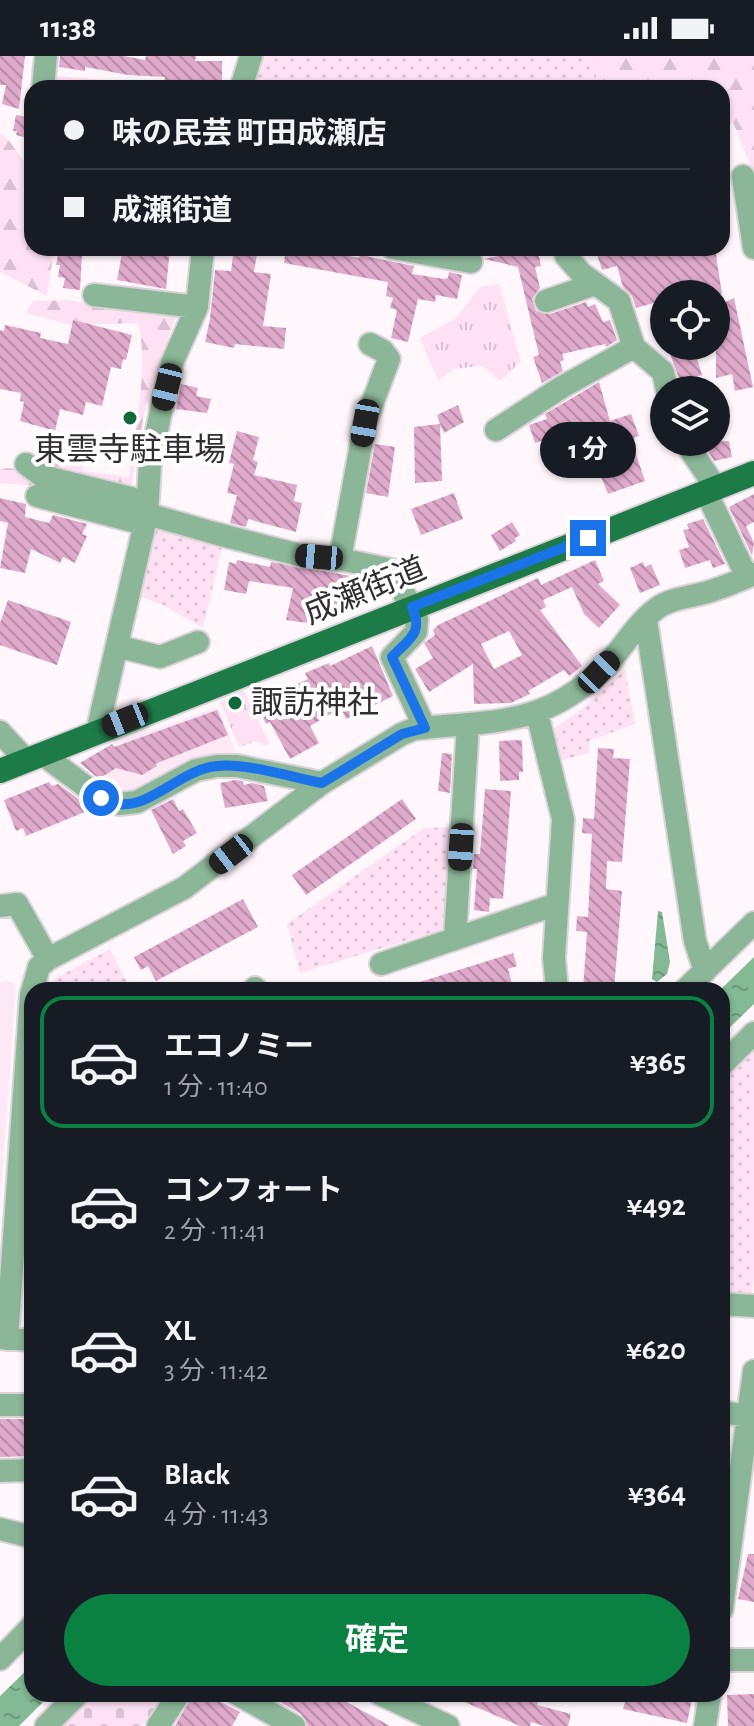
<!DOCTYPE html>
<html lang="ja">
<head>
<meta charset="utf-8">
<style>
	:root { --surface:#171b24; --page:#242831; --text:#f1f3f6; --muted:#9ea1a6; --line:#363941; --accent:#0b8043 }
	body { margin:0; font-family:"Alegreya Sans","Noto Sans JP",sans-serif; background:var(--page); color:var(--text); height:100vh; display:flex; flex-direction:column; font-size:30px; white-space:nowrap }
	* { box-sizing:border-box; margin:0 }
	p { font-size:26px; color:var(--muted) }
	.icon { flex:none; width:44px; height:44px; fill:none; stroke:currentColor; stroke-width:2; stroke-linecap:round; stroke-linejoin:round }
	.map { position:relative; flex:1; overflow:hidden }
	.side { position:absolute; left:24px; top:926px; width:706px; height:720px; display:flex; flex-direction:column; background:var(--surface); border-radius:24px; box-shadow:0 2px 6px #0004 }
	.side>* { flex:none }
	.top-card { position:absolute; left:24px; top:24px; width:706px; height:176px; border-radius:24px; box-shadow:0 2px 6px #0004; display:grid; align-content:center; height:176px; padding:0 40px; background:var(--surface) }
	.fabs { position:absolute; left:650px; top:224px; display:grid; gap:16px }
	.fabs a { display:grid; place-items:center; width:80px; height:80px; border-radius:50%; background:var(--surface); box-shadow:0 2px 6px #0004; font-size:40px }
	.end { position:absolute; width:36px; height:36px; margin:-18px; border:10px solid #1a73e8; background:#fff; box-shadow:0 0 0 4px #fff }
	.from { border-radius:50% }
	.bubble { position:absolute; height:56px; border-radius:28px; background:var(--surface); box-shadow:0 2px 6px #0004; font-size:26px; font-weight:700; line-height:56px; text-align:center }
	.car { position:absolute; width:24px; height:48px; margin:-24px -12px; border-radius:10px; box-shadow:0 0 6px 2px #0007; background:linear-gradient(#222 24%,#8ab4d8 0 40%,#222 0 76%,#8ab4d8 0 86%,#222 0) }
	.top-card b { display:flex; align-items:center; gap:28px; height:76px; font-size:30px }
	.top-card b+b { border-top:2px solid var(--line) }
	.top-card i { width:20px; height:20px; background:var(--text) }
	ul { padding:14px 0 0; list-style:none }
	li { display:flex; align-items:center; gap:24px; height:132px; margin:0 16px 12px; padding:0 24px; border:4px solid transparent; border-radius:24px }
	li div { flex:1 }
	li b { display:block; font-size:30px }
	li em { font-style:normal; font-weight:700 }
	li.on { border-color:var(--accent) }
	li>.icon { width:72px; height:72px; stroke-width:1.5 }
	.button { display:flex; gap:16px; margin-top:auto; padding:16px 40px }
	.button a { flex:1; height:92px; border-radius:48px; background:var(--accent); color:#fff; font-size:32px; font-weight:700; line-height:92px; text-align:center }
	.status { display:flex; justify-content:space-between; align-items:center; height:56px; padding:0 40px; background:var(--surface); direction:ltr }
	.status svg { height:22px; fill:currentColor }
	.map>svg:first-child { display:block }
	.built { fill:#fde9f6 }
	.grass { fill:url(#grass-tufts) }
	.forest { fill:url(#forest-firs) }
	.cemetery { fill:url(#cemetery-stones) }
	.park { fill:url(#park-dots) }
	.water { fill:url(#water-ripples) }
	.building { fill:url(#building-back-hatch); fill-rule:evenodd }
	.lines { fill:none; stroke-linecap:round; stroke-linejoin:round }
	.minor-casing { stroke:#dad3d7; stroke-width:26 }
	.major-casing { stroke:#dad3d7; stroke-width:28 }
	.minor { stroke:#8bb698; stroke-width:22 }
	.major { stroke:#1d7b48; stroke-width:24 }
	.route { stroke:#1a73e8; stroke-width:10 }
	.poi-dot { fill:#10683b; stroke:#fff; stroke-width:3 }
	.labels { text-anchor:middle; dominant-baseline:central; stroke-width:8; stroke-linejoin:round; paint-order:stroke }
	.poi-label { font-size:32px; fill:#332e31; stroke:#fff }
	.street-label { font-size:32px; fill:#332e31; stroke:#fff }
</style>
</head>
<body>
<div class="status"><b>11:38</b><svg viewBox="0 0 49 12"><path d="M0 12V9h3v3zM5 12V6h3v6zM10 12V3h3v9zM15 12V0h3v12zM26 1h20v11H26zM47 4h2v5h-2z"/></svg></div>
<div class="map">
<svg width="754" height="1670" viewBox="0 0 754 1670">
	<defs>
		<pattern id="grass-tufts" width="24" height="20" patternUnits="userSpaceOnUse" patternTransform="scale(2)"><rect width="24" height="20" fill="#fee1f3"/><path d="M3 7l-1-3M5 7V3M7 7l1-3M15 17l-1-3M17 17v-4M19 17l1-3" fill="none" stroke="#dac1d1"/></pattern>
		<pattern id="forest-firs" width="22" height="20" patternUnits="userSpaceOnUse" patternTransform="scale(2)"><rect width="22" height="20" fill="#fee1f3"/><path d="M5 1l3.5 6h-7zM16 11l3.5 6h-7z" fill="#dac1d1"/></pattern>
		<pattern id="cemetery-stones" width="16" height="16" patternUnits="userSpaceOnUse" patternTransform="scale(2)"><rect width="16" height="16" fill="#fee1f3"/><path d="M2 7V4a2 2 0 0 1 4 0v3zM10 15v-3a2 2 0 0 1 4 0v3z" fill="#dac1d1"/></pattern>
		<pattern id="park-dots" width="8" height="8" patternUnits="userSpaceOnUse" patternTransform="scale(2)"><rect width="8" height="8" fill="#fee1f3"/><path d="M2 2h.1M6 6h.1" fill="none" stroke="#dac1d1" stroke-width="1.8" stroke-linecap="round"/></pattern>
		<pattern id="water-ripples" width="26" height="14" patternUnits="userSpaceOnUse" patternTransform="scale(2)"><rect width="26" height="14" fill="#83b994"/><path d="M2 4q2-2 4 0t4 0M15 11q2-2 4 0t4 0" fill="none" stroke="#6c9779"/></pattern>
		<pattern id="building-back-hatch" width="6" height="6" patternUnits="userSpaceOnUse" patternTransform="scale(2)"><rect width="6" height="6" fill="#e0aacc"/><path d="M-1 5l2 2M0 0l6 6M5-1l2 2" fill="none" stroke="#b68ba6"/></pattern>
	</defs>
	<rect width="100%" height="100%" fill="#fff7fc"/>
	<path class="built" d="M218 651 238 701 179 713 124 740 100 732 125 684Z
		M6 924 16 929 0 1150V926Z"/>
	<path class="grass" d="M56 20 153 28V32H55Z
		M499 228 521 305 501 325 482 310 453 313 438 325 420 282 455 263 480 231Z
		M243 634 270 688 263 689 256 685 239 691 220 646Z"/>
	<path class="forest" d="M592 0H754V119L733 66 722 77V32H591Z
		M0 78 7 82 32 116V192H52L53 199 47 240 0 216Z
		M67 244 176 260 146 348 128 449 43 430 0 427V412L52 414 67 381 79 379 83 415 129 421C135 378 149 307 138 267L72 269 26 257 33 245Z"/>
	<path class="cemetery" d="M91 1638H164L142 1670H59Z"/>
	<path class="park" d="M257 0H594L597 32H248Z
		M153 472 222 492 203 572 163 549 139 540Z
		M625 614 635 668 589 685V697L562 704 554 672 581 654Z
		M458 771 451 871 300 917 287 868 424 772Z
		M110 893 131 934H50L54 923Z
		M754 987V1221L752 1236 744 1241 722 1238V1019Z"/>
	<path class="water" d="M658 855 662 856 670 906 667 918 657 926 652 923Z
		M754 901V948L722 979 720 934Z
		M32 1609V1638H51L19 1670H0V1640Z"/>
	<path class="building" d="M0 0H25L19 53 2 48 6 29H0Z
		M60 0H124L145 4 146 0H196L195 5H222V30L163 32 165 21 128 19 85 11V15L59 11Z
		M16 59 32 62V83L16 79 17 75H13Z
		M123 192H170L166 233 117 224Z
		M234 192H258L254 216 271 218 263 270 286 272 284 293 235 288 234 292 205 286 210 263 215 214 231 215Z
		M286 192 319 194 359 202 360 199 414 210 412 218 444 223 448 222 449 216 462 219 457 243 436 239 435 246 418 243 408 286 391 282 397 254 390 252 393 242 386 240 388 226 284 207Z
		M537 192 541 210 535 211 540 232 532 243 536 255 550 258 586 246 588 251 595 248 603 266 610 264 617 284 606 291 605 288 562 298 564 304 560 306 563 315 542 327 533 301 539 299 518 211 484 203Z
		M618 192H715L722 238H664V244L636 252 632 240 623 231 617 210 602 214 597 198Z
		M59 194 82 198 80 234 63 232 65 222 58 221 60 209H56Z
		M734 242 753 331 735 335 732 318 716 322V250Z
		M73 264 132 279 126 304 123 303 121 313 111 311 102 350 86 346 83 359 60 353 55 375 20 365 24 346 20 345 21 337 0 333V274L4 275 5 269 41 277 40 282 68 288Z
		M667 290H693L702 319 687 323 686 320 679 322Z
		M599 326 610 365 631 358 639 380 631 383 645 425 608 438 590 393 555 405 547 383 535 387 529 369 547 363 545 358Z
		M181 328 198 332 196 340 211 343 207 357 176 353Z
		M458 349 464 366 444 377 440 368 442 425 415 427 414 371 440 368 437 359Z
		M237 375 259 381 253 404 258 406 254 419 297 429 294 445 302 447 296 476 248 463 246 471 230 467 237 439 227 437 234 408 229 407Z
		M729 385 732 401 714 405 703 386Z
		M375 388 395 391 388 441 366 437Z
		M454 437 463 463 421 479 411 453Z
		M754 438V466L746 470 754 487 752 499 729 451Z
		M0 442 26 448 25 461 49 467 53 459 87 468 82 478 87 480 75 507 63 501 60 507 31 493 25 517 0 512 8 467 0 465Z
		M703 463 725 508 713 512 710 504 685 512 679 494 689 491 683 474 689 473 687 468Z
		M512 466 520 479 515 482 516 485 500 495 491 479Z
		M237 504 270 511 271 506 374 524 367 544 343 539 340 554 331 552 329 560 313 556 311 567 300 566 286 564 293 532 249 525 246 538 224 534 229 506 236 508Z
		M595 504 604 525 598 528 620 549 599 572 584 558 572 531 543 544 546 551 540 554 582 610 569 620 564 614 528 635 530 638 511 647 474 648 473 608 429 636 415 613 433 602 424 587 435 579 433 574 438 569 538 522 541 529ZM509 575 522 599 494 613 481 588Z
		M643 506 645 511 651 508 660 529 640 537 630 512Z
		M8 544 71 566 57 609 0 589V567Z
		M372 590 393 640 346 663 341 652 310 670 319 687 290 703 270 666 266 668 256 647 308 623 305 617 329 607 330 610Z
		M217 654 228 679 155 708 157 710 142 719 116 712 99 723 80 707 112 688 114 691Z
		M522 684 523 716H519V724L500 725 499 685Z
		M598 692 614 693 613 702 630 703 622 806 607 805 606 833 622 835 614 934H583L587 876 576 875 577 860 588 861 592 778 582 777 583 762 594 763Z
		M442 697 452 698 450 737 438 735Z
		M235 724 243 725 244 729 252 727 264 730 268 745 225 752 220 727Z
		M49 726 52 730 58 728 80 744 85 756 26 780 23 772 16 775 4 744Z
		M485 733 511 735 503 843 490 842 489 856 474 854 477 813H473L474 798H480Z
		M173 743 179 755 183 753 197 777 183 785 186 790 173 798 151 754Z
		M402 743 416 763 306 839 292 819Z
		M243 843 258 871 156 925 148 910 141 914 134 901Z
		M513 897 517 910 508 913 513 931 501 934H407V930Z
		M0 1363H32V1400L0 1401Z
		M748 1498H754V1546L738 1543Z
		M193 1638H205L240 1656 232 1670H175Z
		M280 1638H332L390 1670H308L301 1658 277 1644Z
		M446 1638H541L537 1649 571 1658 568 1670H544L531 1666 530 1670H520Z
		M627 1638H693L687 1667 623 1653Z
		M754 1638V1670H728L727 1639Z"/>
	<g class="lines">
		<g class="minor-casing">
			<path id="minor" d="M43 32 46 0
				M241 32 251 0
				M743 120 754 192
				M393 192 471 206
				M566 200 581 217 619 245 634 291 663 316 667 334
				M94 239 197 251
				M546 245 595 228
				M496 374 562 331 634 291
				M685 386 716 432
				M26 408 42 420 131 442 147 458 214 477 299 499 340 503 392 514 417 563 416 576 392 601 425 672
				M706 436 747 521
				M37 440 144 468
				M340 503 365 367 389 303 383 295 370 288
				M646 564 695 885 705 915
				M117 590 160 601 198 586
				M537 657 563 763 554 902 557 934
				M0 676 26 704
				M97 676 147 458 150 408 161 355 172 307 197 251 203 192
				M42 698 101 742 119 748 137 746 196 714 217 710H237L322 727
				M0 850 17 848 48 903
				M455 882 468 668
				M381 908 557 848
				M255 934V932
				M685 934 754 867
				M722 1009 754 977
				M722 1248 754 1250
				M0 1282 32 1284
				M7 1283 31 939 39 911 48 903 184 832 322 727 402 678 414 673C491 664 542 672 603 613 621 595 635 569 656 553 670 542 691 541 708 536 724 531 739 525 754 518
				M0 1349H32
				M722 1356 754 1361
				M0 1415 32 1414
				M0 1473 32 1481
				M722 1553 754 1315
				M0 1603 32 1570
				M722 1604H754
				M237 1638 294 1670
				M380 1638 448 1670
				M46 1670 78 1638
				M158 1670 179 1638
				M705 1670 710 1638"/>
		</g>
		<g class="major-casing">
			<path id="major" d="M0 715 754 417"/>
		</g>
		<use href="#minor" class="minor"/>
		<use href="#major" class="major"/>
	</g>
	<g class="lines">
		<path class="route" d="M101 742C106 744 113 747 119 748 151 752 182 713 217 710 248 707 290 721 322 727L402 678 425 672 392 601C409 583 424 577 412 551L588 482"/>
	</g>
	<g class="poi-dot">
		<circle cx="130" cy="362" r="8"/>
		<circle cx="235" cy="647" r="8"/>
	</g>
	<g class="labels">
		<g class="poi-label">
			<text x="130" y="394">東雲寺駐車場</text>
			<text x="251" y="647" text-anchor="start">諏訪神社</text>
		</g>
		<g class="street-label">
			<text transform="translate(365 535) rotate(-22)">成瀬街道</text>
		</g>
	</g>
</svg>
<div class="fabs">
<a><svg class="icon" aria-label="locate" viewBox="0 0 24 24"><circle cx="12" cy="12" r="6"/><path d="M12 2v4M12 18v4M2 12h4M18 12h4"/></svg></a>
<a><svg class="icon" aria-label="layers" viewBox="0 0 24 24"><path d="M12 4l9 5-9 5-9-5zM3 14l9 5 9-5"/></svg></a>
</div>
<i class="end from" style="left:101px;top:742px"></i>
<i class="end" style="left:588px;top:482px"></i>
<div class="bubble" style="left:540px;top:366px;width:96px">1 分</div>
<i class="car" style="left:167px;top:331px;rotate:194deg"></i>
<i class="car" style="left:365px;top:367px;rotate:190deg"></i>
<i class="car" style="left:319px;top:501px;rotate:275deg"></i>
<i class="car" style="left:599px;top:616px;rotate:44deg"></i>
<i class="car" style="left:125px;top:664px;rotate:248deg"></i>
<i class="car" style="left:461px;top:791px;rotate:184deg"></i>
<i class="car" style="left:231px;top:798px;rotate:232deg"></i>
<div class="top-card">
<b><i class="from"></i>味の民芸 町田成瀬店</b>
<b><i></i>成瀬街道</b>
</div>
<section class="side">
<ul>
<li class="on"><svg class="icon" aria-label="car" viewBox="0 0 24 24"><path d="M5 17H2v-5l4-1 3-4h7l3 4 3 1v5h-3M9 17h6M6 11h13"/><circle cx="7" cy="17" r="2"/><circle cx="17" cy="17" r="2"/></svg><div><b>エコノミー</b><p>1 分 · 11:40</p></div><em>¥365</em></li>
<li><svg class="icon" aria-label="car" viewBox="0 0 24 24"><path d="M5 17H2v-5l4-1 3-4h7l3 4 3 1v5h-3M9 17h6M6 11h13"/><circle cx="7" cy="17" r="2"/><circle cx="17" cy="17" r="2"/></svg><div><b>コンフォート</b><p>2 分 · 11:41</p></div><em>¥492</em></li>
<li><svg class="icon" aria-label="car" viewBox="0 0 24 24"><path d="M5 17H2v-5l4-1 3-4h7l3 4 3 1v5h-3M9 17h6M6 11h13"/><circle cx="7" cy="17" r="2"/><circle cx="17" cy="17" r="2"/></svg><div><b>XL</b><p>3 分 · 11:42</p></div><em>¥620</em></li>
<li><svg class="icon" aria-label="car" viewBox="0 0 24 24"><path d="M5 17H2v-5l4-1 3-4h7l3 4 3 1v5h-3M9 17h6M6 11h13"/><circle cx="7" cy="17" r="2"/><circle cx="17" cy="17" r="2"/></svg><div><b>Black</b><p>4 分 · 11:43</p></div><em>¥364</em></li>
</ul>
<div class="button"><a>確定</a></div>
</section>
</div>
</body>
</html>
